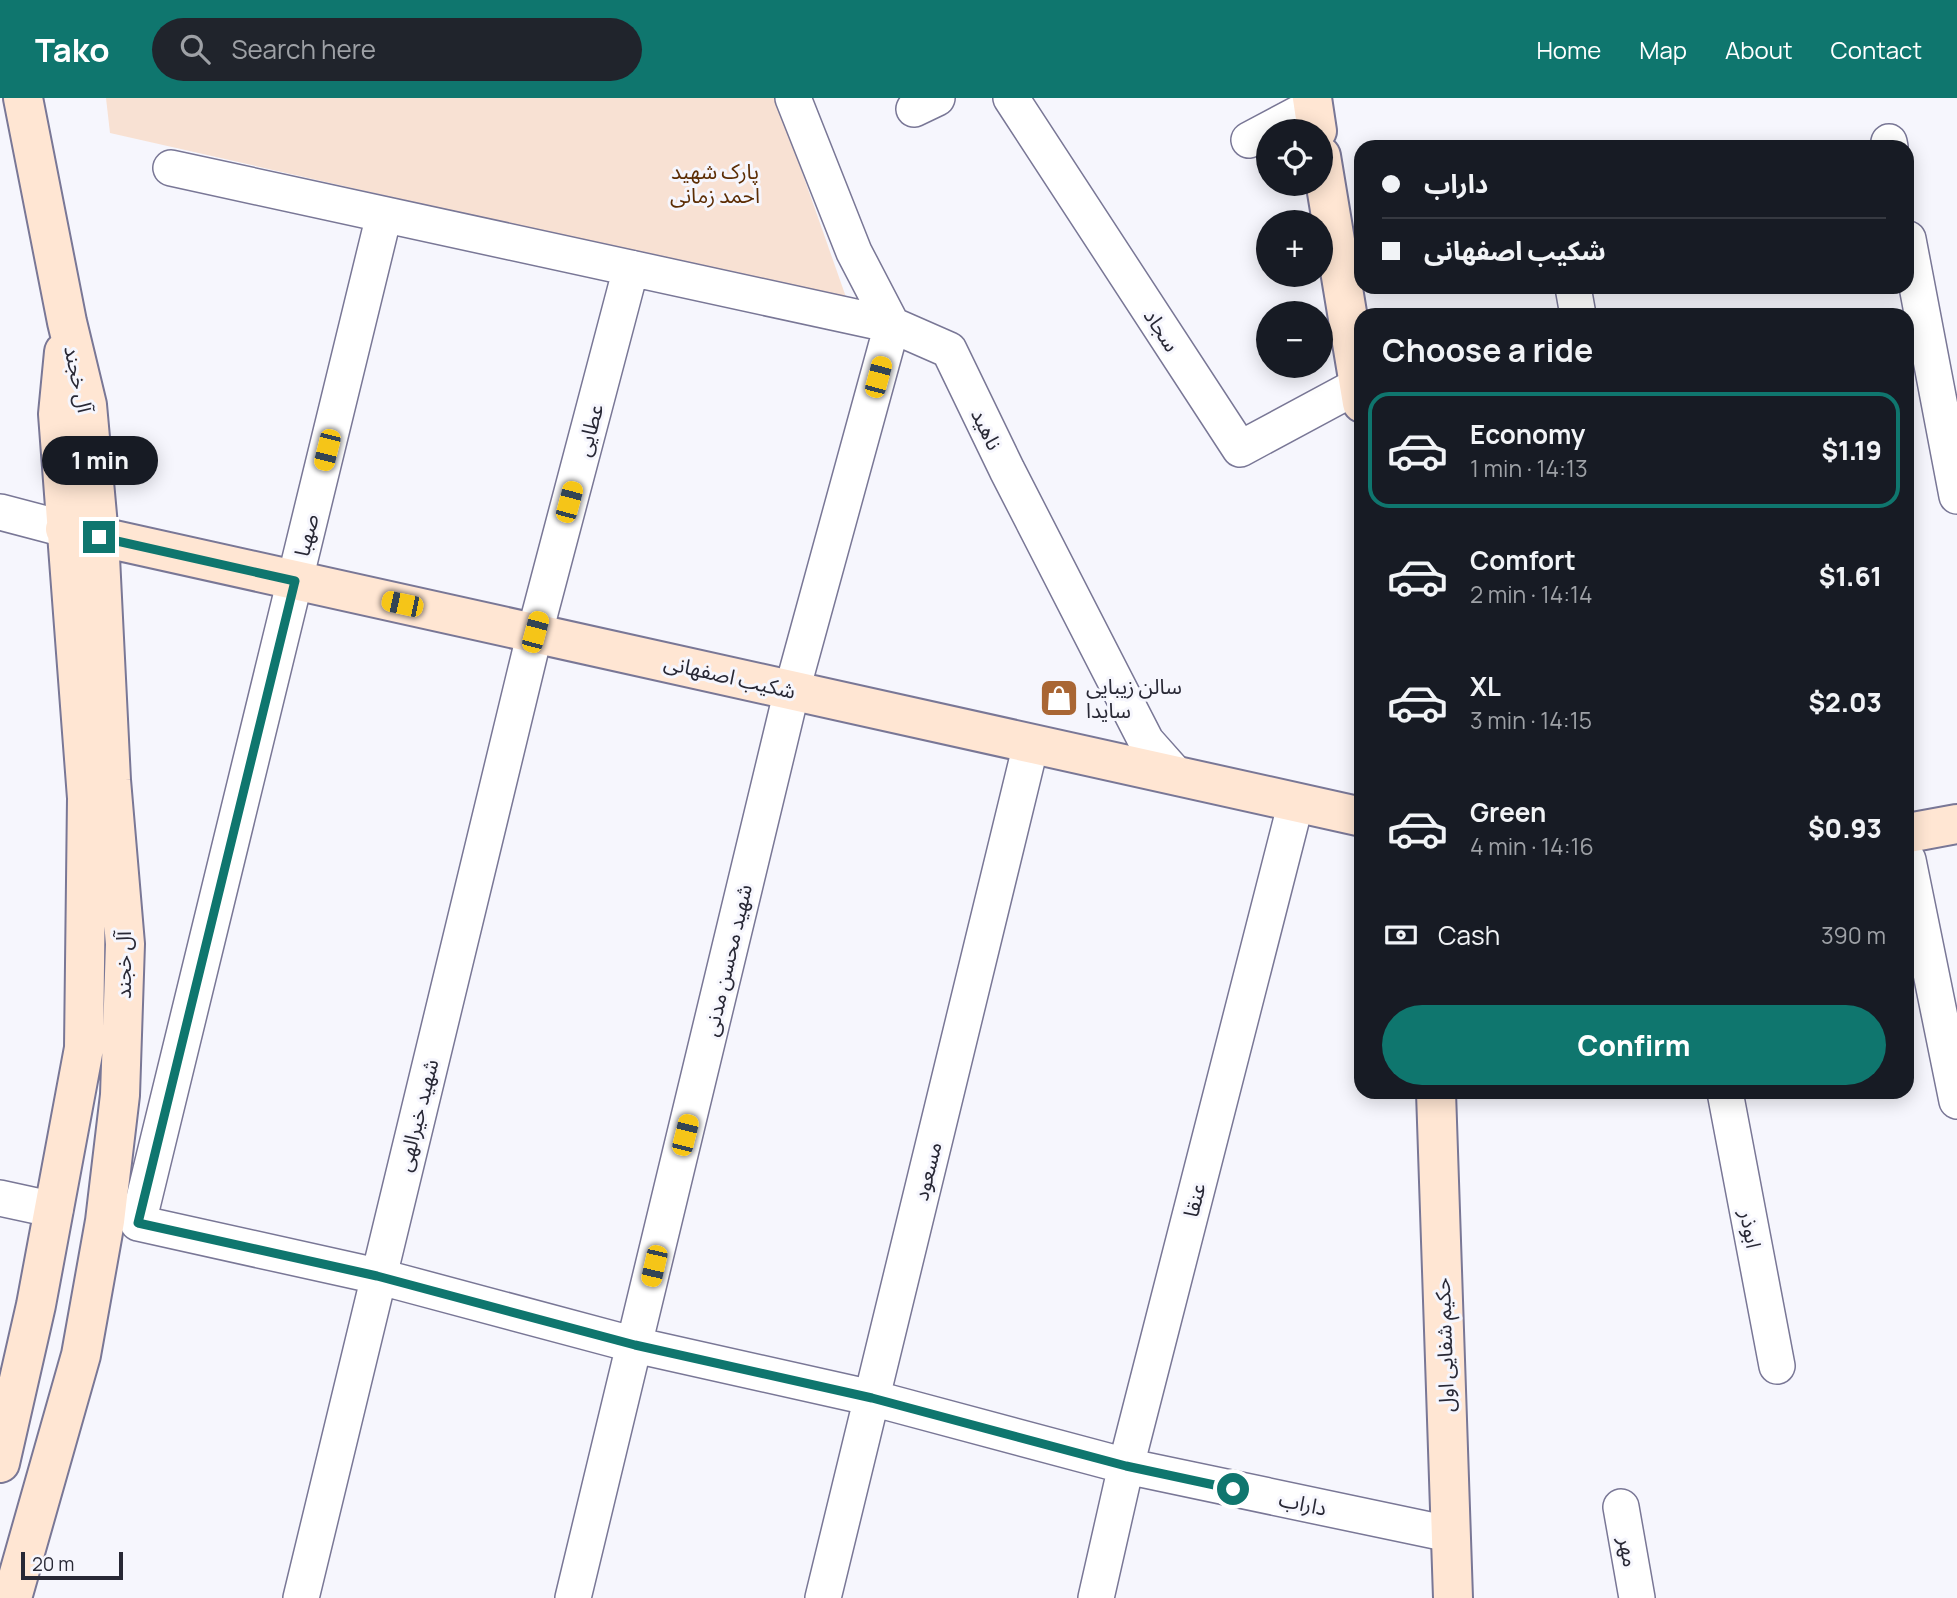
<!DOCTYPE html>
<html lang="en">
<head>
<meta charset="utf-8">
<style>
	:root { --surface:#171b24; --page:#20242c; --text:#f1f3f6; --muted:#9ea1a6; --line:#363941; --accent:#0f766e }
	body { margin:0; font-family:Manrope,"Noto Sans Arabic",sans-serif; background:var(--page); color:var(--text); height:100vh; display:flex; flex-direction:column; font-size:26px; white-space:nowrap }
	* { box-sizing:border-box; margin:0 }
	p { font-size:23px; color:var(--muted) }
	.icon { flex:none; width:38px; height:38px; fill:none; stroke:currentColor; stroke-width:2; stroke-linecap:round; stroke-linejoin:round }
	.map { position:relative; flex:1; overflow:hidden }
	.side { position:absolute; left:1354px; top:210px; width:560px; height:791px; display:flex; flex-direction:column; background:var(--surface); border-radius:21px; box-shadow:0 4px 18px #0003 }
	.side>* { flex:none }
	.banner { position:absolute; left:1354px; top:42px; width:560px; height:154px; border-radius:21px; box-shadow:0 4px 18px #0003; display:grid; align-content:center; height:154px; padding:0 28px; background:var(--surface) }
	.fabs { position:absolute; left:1256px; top:21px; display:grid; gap:14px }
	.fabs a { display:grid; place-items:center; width:77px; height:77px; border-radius:50%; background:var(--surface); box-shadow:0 4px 18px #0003; font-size:35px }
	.scale { position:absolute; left:21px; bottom:18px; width:102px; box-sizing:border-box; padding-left:7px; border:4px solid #282835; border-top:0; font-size:19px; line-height:24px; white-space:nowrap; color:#282835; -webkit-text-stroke:5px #f6f6fd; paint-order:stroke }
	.end { position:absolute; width:32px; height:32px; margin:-16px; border:9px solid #0f766e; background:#fff; box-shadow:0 0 0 4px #fff }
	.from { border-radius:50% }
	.bubble { position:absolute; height:49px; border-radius:24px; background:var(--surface); box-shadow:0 4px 18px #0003; font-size:23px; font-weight:800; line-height:49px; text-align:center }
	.car { position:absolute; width:21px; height:42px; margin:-21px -10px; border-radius:9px; box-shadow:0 0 5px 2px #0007; background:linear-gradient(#f5c518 24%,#345 0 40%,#f5c518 0 76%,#345 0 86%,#f5c518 0) }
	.banner b { display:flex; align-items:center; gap:24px; height:66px; font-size:26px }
	.banner b+b { border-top:2px solid var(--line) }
	.banner i { width:18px; height:18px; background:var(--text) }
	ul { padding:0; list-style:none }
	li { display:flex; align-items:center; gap:21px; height:116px; margin:0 14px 10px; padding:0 14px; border:4px solid transparent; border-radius:21px }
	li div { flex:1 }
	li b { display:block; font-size:26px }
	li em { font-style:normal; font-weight:800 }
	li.on { border-color:var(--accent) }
	li>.icon { width:63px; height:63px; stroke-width:1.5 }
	h2 { padding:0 28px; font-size:32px; line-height:84px }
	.pay { display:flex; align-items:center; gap:18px; height:77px; padding:0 28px; font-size:26px }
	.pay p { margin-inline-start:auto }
	.button { display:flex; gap:14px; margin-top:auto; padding:14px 28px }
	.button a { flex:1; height:80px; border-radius:42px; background:var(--accent); color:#fff; font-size:28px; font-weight:800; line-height:80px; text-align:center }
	header { display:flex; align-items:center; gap:42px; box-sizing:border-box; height:98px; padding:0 35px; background:var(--accent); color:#fff }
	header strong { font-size:33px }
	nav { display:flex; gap:38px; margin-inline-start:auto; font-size:24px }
	.search { width:490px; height:63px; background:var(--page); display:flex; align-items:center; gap:18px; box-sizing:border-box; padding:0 24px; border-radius:38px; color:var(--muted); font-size:26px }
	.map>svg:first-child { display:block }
	.green { fill:#f8e1d3 }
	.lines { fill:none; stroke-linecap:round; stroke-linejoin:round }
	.street-casing { stroke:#797796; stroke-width:38 }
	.secondary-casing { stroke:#797796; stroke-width:42 }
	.street { stroke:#fff; stroke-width:35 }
	.secondary { stroke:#ffe6d3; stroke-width:38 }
	.route { stroke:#0f766e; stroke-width:9 }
	.labels { text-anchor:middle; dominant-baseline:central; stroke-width:6; stroke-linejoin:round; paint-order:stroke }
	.park-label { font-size:21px; fill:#5c2d04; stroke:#f6f6fd }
	.street-label { font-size:21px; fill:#282835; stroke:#f6f6fd }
	.poi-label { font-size:21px; fill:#282835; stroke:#f6f6fd; text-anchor:start }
</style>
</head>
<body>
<header>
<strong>Tako</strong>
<div class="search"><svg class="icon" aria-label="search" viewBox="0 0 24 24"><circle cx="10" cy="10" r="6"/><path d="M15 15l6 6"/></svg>Search here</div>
<nav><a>Home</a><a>Map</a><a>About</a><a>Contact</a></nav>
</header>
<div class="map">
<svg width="1957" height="1500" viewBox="0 0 1957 1500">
	<rect width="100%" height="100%" fill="#f6f6fd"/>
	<path class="green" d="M106 0H776L847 202 110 35Z"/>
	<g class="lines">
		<g class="street-casing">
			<path id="street" d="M793 0 854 154 892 227 949 252 1007 372 1146 643 1178 679
				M1011 0 1240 351 1359 287
				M914 11 937 0
				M1249 42 1313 8
				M1889 44 1890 49
				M171 70 892 227 792 592 573 1500
				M384 117 138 1125 377 1178 635 1247 872 1300 1126 1368 1449 1436
				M1908 141 1957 398
				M1573 189 1578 217
				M0 414 65 431
				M1908 762 1957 1003
				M1725 994 1777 1268
				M0 1100 55 1112
				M1621 1409 1637 1500
				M301 1500 535 534 631 170
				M823 1500 1031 646
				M1096 1500 1126 1368 1296 704"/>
		</g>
		<g class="secondary-casing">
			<path id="secondary" d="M1312 0 1317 33
				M1321 58 1362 305
				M65 431 1362 719
				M1908 735 1957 726
				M1436 994 1453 1500
				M0 1365 36 1207 84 950 87 700 58 316 64 254
				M12 1500 81 1257 105 1123 120 997 125 846 111 682 99 439 87 307 67 224 23 0"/>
		</g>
		<use href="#street" class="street"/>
		<use href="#secondary" class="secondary"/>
	</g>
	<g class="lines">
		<path class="route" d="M99 439 295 483 138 1125 377 1178 635 1247 872 1300 1126 1368 1233 1391"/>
	</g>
	<defs>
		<g id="shop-square" transform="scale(2.0125)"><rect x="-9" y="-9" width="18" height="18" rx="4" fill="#a96634" stroke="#f6f6fd"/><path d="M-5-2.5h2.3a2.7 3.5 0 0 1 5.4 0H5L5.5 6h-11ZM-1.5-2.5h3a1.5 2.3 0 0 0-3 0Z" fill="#fff"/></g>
	</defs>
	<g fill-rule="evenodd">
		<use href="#shop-square" x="1059" y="600"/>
	</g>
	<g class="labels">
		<g class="park-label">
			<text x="715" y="73">پارک شهید<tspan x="715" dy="24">احمد زمانی</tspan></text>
		</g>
		<g class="street-label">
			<text transform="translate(1162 232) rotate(57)">سجاد</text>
			<text transform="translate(79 281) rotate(78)">آل خجند</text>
			<text transform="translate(987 331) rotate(64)">ناهید</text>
			<text transform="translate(589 332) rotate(-75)">عطایی</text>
			<text transform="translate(306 437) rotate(-76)">صهبا</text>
			<text transform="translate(730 578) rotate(13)">شکیب اصفهانی</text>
			<text transform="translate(727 862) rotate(-77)">شهید محسن مدنی</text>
			<text transform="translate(123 867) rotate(-90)">آل خجند</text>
			<text transform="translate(417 1017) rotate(-76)">شهید خیرالهی</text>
			<text transform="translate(927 1073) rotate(-76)">مسعود</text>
			<text transform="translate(1194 1102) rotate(-76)">عنقا</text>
			<text transform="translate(1751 1131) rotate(79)">ابوذر</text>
			<text transform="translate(1444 1247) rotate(-92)">حکیم شفایی اول</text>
			<text transform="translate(1303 1405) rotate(12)">داراب</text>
			<text transform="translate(1629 1454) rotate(80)">مهر</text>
		</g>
		<g class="poi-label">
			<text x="1086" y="588">سالن زیبایی<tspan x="1086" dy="24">سایدا</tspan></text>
		</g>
	</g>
</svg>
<div class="fabs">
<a><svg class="icon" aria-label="locate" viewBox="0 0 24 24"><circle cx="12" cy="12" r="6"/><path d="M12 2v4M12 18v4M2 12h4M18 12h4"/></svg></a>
<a>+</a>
<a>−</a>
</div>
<div class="scale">20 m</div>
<i class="end from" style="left:1233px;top:1391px"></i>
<i class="end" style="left:99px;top:439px"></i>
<div class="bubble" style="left:42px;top:338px;width:116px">1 min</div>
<i class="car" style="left:878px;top:279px;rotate:15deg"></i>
<i class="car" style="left:327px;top:352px;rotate:194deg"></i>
<i class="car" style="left:569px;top:404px;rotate:15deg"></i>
<i class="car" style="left:402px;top:506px;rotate:282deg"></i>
<i class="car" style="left:535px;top:534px;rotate:15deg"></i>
<i class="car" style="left:685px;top:1037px;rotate:14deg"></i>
<i class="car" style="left:654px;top:1168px;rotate:193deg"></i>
<div class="banner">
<b><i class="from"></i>داراب</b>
<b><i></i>شکیب اصفهانی</b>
</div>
<section class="side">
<h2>Choose a ride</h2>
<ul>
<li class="on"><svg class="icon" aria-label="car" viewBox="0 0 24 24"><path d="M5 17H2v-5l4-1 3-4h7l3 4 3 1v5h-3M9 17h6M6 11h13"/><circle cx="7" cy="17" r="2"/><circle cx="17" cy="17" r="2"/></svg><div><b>Economy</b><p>1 min · 14:13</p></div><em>$1.19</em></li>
<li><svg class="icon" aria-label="car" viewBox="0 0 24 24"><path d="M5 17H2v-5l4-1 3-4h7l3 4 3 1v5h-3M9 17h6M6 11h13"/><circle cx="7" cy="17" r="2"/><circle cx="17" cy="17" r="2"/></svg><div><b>Comfort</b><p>2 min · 14:14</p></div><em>$1.61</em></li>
<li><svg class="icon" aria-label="car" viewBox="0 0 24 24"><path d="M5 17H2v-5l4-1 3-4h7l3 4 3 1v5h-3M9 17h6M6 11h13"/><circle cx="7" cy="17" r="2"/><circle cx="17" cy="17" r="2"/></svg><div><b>XL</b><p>3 min · 14:15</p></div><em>$2.03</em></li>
<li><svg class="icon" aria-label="car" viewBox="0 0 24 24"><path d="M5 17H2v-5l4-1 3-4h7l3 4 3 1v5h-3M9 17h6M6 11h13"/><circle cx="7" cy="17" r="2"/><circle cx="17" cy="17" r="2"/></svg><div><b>Green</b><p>4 min · 14:16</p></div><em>$0.93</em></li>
</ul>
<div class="pay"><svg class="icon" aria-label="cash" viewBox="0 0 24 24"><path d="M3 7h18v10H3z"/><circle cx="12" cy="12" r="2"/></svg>Cash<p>390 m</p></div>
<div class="button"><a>Confirm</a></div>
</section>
</div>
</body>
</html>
